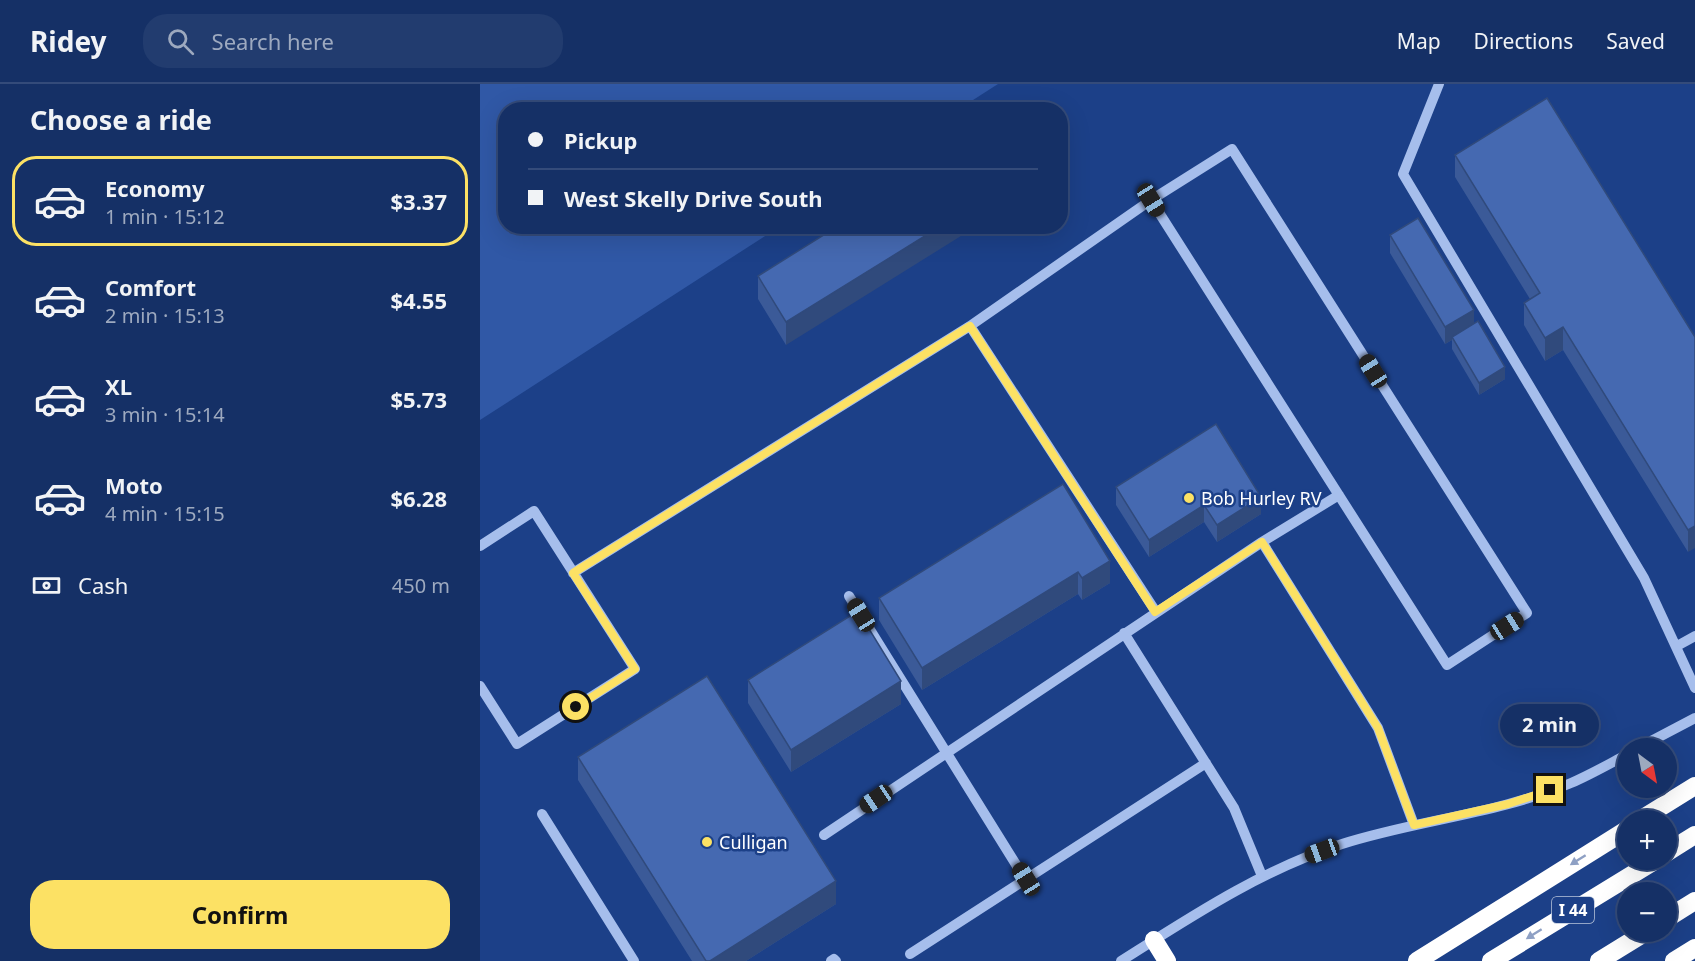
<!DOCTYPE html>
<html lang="en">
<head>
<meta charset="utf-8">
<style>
	:root { --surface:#153066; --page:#223c6f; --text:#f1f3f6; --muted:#9da9bf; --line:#344b7a; --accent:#fce164 }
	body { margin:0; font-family:"Noto Sans",sans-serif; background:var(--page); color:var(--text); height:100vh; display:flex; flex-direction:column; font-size:22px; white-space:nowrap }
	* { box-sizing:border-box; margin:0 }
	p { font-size:20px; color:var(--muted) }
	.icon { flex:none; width:33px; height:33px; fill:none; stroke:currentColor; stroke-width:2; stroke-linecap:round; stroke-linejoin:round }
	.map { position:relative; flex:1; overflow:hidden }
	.details { display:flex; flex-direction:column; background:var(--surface); width:480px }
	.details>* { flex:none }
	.guide { position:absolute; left:18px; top:18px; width:570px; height:132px; border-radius:24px; box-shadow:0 6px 24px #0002,0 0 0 2px var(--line); display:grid; align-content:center; height:132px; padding:0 30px; background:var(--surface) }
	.needle { width:39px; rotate:148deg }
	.tools { position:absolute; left:1137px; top:654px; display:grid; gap:12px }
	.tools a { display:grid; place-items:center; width:60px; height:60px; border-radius:50%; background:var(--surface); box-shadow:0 6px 24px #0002,0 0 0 2px var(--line); font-size:30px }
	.end { position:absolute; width:27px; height:27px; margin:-14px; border:8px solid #fce164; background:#111; box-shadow:0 0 0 3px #111 }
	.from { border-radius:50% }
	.bubble { position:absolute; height:42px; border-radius:21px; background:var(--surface); box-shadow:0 6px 24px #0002,0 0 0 2px var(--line); font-size:20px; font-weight:700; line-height:42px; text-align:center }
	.car { position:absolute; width:18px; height:36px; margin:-18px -9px; border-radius:8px; box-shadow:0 0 4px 2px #0007; background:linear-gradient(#222 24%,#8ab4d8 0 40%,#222 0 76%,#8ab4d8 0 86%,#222 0) }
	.guide b { display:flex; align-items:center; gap:21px; height:57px; font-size:22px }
	.guide b+b { border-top:2px solid var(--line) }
	.guide i { width:15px; height:15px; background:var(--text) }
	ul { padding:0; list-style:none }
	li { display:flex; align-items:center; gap:18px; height:90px; margin:0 12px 9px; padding:0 18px; border:3px solid transparent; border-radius:24px }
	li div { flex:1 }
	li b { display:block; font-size:22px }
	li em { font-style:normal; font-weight:700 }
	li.on { border-color:var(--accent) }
	li>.icon { width:54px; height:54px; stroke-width:1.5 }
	h2 { padding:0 30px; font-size:27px; line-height:72px }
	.pay { display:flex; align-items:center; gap:15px; height:66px; padding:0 30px; font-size:22px }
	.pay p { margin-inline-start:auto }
	.cta { display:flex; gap:12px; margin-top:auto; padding:12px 30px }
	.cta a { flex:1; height:69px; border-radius:24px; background:var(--accent); color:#111; font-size:24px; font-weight:700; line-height:69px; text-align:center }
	header { display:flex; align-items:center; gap:36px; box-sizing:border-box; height:84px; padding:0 30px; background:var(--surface); border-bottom:2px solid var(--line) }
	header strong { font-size:28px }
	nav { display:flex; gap:33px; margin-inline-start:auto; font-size:21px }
	.search { width:420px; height:54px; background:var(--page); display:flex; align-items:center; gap:15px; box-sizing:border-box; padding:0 21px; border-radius:24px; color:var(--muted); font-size:22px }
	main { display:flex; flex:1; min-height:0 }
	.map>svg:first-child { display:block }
	.green { fill:#3058a6 }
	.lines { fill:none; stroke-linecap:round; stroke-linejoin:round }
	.minor { stroke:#a6beec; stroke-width:10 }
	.highway { stroke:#fff; stroke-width:18 }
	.wall { fill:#3b5a98 }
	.shaded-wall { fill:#304a7c }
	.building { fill:#4569b1; stroke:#304a7c; stroke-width:1.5 }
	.oneway { fill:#8ea0c4 }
	.route { stroke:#fce164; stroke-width:8 }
	.poi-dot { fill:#fce164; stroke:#1c4088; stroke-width:2 }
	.labels { text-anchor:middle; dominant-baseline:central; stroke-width:5; stroke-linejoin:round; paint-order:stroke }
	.shield { fill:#1c4088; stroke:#bbc6db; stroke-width:1.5 }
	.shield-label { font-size:16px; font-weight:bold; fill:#fff }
	.poi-label { font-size:18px; fill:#fff; stroke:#1c4088; text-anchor:start }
</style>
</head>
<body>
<header>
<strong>Ridey</strong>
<div class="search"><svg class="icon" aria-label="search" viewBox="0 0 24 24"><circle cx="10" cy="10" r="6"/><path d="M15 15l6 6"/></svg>Search here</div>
<nav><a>Map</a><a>Directions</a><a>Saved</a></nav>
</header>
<main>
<section class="details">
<h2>Choose a ride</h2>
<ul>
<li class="on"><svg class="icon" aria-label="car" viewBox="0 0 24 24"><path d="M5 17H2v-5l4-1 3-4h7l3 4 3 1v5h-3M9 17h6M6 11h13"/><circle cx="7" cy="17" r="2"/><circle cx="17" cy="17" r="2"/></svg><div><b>Economy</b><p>1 min · 15:12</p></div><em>$3.37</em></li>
<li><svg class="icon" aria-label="car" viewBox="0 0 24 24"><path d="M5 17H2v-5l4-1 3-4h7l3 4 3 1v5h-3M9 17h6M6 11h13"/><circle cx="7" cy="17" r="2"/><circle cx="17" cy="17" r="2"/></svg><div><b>Comfort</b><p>2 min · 15:13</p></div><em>$4.55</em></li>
<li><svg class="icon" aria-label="car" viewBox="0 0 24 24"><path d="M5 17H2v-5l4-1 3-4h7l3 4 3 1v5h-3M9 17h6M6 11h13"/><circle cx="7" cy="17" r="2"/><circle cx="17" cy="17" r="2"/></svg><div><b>XL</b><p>3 min · 15:14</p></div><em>$5.73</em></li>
<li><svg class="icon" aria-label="car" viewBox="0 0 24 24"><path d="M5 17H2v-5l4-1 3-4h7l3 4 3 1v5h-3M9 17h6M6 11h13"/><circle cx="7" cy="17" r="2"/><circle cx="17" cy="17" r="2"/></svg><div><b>Moto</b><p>4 min · 15:15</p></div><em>$6.28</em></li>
</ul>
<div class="pay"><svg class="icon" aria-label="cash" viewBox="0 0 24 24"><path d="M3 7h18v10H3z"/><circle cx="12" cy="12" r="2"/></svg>Cash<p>450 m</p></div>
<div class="cta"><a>Confirm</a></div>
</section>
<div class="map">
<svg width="1215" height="877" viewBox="0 0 1215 877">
	<rect width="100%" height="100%" fill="#1c4088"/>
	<path class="green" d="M0 0H518L479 25 26 26V142L299 143 0 336Z"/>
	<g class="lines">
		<path class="minor" d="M959 0 923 90 1164 494 1215 604
			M490 242 676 528
			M782 458 859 411
			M0 462 54 427 155 585 37 660 0 602
			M93 489 490 242 671 116 752 65 1047 529 967 581 671 116
			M369 512 545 795
			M644 549 754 724 782 792
			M1197 562 1215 552
			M1158 664 1215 634
			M62 730 154 877
			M344 751 782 458 898 644 934 741
			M430 870 726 679
			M351 877 354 875 356 877
			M641 877C712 832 781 786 862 760 937 736 1018 730 1091 699 1110 691 1129 680 1148 670"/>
		<path class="highway" d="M1160 736 1215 702
			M1186 769 1215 751
			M1186 835 1215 817
			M674 856 687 877
			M937 877 1148 745
			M1011 877 1176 776
			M1119 877 1166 848
			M1194 877 1215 864"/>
	</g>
	<path class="wall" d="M975 71 1215 253 1208 468 1083 266 1065 277 1044 241V219L1050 215 975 93Z
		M358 142 306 261 278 215V192Z
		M910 151 994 239 1025 295 999 311 972 265V256L965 260 910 169Z
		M583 400 630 499 602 516 598 510 442 606 399 536V514Z
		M636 403 781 430 737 458 724 438 669 473 636 421Z
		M268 596 421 620 311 688 268 619Z
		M98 673 356 820 266 877H212L98 696Z"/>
	<path class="shaded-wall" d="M586 65V87L580 91V68Z
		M461 142H497L306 261V238Z
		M994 226V243L972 253V256L965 260V243Z
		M1083 243V266L1065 277V254Z
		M1025 283V295L999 311V299Z
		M781 413V430L737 458V441Z
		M724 421V438L669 473V456Z
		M1215 442V464L1208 468V446Z
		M630 477V499L602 516V494Z
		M598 488V510L442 606V584Z
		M421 597V620L311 688V666Z
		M356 797V820L266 877H230Z"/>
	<path class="building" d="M1067 14 1215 253V442L1208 446 1083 243 1065 254 1044 219 1060 209 975 71Z
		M558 19 562 26H547Z
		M580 55 586 65 580 68Z
		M938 134 994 226 965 243 910 151Z
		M358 142H461L306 238 278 192Z
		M998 237 1025 283 999 299 972 253Z
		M736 340 781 413 737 441 724 421 669 456 636 403Z
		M583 400 630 477 602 494 598 488 442 584 399 514Z
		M378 527 421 597 311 666 268 596Z
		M227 592 356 797 230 877H226L98 673Z"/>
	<defs><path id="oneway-solid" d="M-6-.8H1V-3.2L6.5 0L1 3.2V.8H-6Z" transform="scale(1.5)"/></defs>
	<g class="oneway">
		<use href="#oneway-solid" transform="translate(1098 776) rotate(148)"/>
		<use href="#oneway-solid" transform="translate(1054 850) rotate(148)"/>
	</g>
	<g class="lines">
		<path class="route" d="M96 623 155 585 93 489 490 242 675 528 782 458 898 644 934 741 1028 720 1070 706"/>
	</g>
	<g class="poi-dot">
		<circle cx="709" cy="414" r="6"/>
		<circle cx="227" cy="758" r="6"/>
	</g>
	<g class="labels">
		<rect class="shield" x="1072" y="813" width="42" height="26" rx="4.5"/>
		<g class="shield-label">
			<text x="1093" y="826">I 44</text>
		</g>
		<g class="poi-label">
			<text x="721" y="414">Bob Hurley RV</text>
			<text x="239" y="758">Culligan</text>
		</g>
	</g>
</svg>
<div class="tools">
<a><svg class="needle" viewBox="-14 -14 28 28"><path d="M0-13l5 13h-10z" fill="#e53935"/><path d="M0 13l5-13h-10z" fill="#9da9bf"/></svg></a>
<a>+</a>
<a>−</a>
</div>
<i class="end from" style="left:96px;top:623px"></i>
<i class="end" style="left:1070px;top:706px"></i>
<div class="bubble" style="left:1020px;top:620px;width:99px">2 min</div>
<i class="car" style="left:671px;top:116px;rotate:148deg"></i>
<i class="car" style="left:893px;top:287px;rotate:328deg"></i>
<i class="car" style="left:381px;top:531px;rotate:328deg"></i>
<i class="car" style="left:1027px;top:542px;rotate:58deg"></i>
<i class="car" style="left:396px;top:715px;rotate:236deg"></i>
<i class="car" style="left:842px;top:767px;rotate:250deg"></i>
<i class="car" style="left:546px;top:795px;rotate:328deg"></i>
<div class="guide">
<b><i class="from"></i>Pickup</b>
<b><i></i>West Skelly Drive South</b>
</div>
</div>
</main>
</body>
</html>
